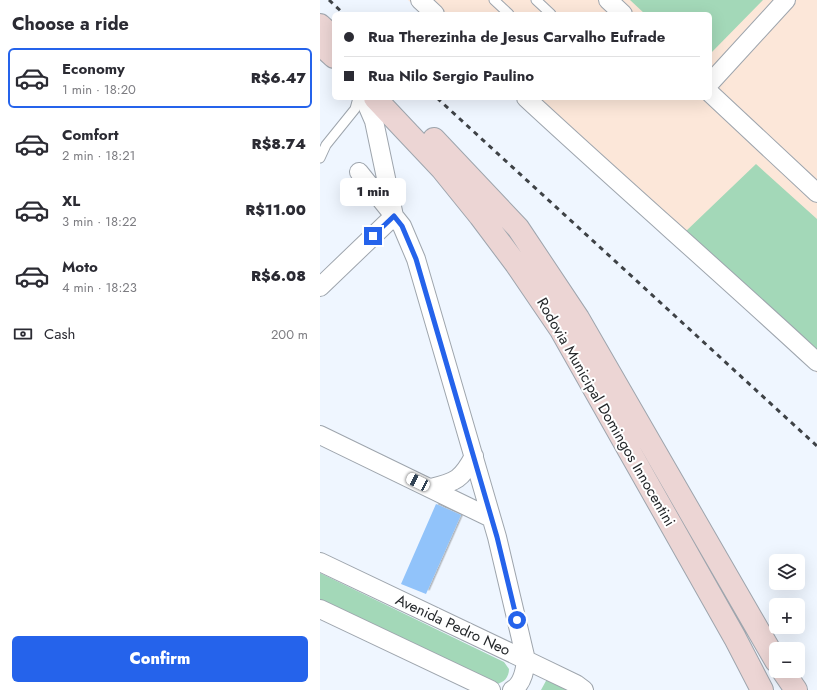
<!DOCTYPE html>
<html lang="en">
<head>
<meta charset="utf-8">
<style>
	:root { --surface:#fff; --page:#f2f2f3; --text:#2b2b33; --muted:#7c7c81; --line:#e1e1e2; --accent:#2563eb }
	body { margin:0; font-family:Jost,sans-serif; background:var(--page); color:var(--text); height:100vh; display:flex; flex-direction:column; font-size:15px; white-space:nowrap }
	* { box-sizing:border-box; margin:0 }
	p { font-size:13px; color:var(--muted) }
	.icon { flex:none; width:22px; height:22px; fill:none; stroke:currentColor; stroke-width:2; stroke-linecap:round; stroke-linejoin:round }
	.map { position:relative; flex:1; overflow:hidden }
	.panel { display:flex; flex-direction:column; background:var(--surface); width:320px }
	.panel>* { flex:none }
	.guide { position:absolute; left:12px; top:12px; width:380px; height:88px; border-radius:6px; box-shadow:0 4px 16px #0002; display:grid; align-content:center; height:88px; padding:0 12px; background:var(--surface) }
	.controls { position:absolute; left:449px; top:554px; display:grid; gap:8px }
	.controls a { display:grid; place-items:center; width:36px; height:36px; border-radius:6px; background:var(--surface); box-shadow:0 4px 16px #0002; font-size:20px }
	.end { position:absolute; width:18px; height:18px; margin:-9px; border:5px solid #2563eb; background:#fff; box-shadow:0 0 0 2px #fff }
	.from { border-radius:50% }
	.bubble { position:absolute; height:28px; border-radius:6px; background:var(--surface); box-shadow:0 4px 16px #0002; font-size:13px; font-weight:800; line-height:28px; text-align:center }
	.car { position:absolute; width:12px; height:24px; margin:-12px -6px; border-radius:5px; box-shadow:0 0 3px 1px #0007; background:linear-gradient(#fff 24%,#345 0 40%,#fff 0 76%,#345 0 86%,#fff 0) }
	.guide b { display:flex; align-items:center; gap:14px; height:38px; font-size:15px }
	.guide b+b { border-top:1px solid var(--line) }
	.guide i { width:10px; height:10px; background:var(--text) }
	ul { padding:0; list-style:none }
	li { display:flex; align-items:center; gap:12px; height:60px; margin:0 8px 6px; padding:0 4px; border:2px solid transparent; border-radius:6px }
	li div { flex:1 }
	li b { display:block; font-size:15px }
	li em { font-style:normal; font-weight:800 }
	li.on { border-color:var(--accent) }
	li>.icon { width:36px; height:36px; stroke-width:1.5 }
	h2 { padding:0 12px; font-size:18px; line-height:48px }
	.pay { display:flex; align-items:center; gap:10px; height:44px; padding:0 12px; font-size:15px }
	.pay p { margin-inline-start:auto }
	.cta { display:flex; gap:8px; margin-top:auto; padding:8px 12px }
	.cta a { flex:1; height:46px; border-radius:6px; background:var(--accent); color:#fff; font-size:16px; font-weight:800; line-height:46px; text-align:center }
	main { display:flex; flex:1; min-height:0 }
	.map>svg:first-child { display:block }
	.industrial { fill:#fce7d9 }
	.green { fill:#a3d8b8 }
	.building { fill:#91c3fa; filter:url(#shadow) }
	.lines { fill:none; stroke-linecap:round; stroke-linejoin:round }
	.lane-casing { stroke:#9ea5ad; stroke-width:11 }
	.street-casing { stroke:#9ea5ad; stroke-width:20 }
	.secondary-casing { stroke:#9ea5ad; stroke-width:24 }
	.lane { stroke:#fff; stroke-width:9 }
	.street { stroke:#fff; stroke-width:18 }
	.secondary { stroke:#ecd5d4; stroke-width:22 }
	.rail { stroke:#3e4246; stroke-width:3; stroke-dasharray:5 5; stroke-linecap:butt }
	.route { stroke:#2563eb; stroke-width:5 }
	.labels { text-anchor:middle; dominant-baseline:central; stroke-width:4; stroke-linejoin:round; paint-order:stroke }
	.street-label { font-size:15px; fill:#25282b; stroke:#fff }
</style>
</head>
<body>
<main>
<section class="panel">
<h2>Choose a ride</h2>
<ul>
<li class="on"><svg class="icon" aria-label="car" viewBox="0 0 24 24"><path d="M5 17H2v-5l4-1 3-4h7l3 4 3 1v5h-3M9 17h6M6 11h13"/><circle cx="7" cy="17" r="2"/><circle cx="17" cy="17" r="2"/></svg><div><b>Economy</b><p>1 min · 18:20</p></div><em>R$6.47</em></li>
<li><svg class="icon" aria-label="car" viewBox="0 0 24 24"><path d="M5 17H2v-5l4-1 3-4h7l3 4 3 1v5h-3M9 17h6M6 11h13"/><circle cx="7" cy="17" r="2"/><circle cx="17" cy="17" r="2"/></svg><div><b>Comfort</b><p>2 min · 18:21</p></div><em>R$8.74</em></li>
<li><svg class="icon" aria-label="car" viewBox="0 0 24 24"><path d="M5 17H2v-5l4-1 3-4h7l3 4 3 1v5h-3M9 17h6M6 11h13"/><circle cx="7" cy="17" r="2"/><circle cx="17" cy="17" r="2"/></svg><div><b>XL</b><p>3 min · 18:22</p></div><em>R$11.00</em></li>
<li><svg class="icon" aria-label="car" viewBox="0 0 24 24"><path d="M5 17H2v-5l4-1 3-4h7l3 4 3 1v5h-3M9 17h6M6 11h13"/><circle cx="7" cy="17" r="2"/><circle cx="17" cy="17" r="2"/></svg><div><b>Moto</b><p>4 min · 18:23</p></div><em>R$6.08</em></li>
</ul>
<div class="pay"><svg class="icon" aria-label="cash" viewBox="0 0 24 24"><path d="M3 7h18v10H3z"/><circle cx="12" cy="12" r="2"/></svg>Cash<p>200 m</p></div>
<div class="cta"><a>Confirm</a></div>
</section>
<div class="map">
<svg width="497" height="690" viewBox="0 0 497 690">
	<defs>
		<filter id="shadow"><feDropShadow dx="3.5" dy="-3.5" stdDeviation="0" flood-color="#0004"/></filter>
	</defs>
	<rect width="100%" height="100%" fill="#eff6ff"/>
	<path class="industrial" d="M88 0H497V373L349 234 197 98H390V14H103Z"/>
	<path class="green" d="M310 0H443L390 54V14H325Z
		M436 164 497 219V356L364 233Z
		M0 573 184 662 189 669C189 677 184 683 176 684L0 601Z
		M227 679 252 690H221Z"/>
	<path class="building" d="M116 504 141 515 106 594 81 584Z"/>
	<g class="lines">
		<g class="lane-casing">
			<path id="lane" d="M174 0 189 14
				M216 0 231 14
				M0 158 6 145 35 109 38 98"/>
		</g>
		<g class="street-casing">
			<path id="street" d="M100 0 115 14
				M288 0 303 14
				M390 83 466 0
				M390 93 497 193
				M206 98C302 187 401 273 497 362
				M39 172 82 226 96 259 177 537 206 660C205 670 202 685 192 690
				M0 287 74 216 54 121 44 98
				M0 435 171 518
				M111 488C136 482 142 479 154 456
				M0 562 206 660 256 684 264 690
				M0 609 171 690"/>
		</g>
		<g class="secondary-casing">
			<path id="secondary" d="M0 25 14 38
				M0 44 14 57
				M55 98 122 169 160 216 196 264 241 330 415 638 442 690
				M114 139 198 228 258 318 456 661
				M463 671 476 690"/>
		</g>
		<use href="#lane" class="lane"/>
		<use href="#street" class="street"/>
		<use href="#secondary" class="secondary"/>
		<path class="rail" d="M9 0 24 14
			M117 98 497 446"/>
	</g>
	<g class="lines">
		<path class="route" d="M53 236 74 216 82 226 96 259 177 537 197 620"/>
	</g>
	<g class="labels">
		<g class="street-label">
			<text transform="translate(286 412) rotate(60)">Rodovia Municipal Domingos Innocentini</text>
			<text transform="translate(133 625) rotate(25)">Avenida Pedro Neo</text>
		</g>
	</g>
</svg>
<div class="controls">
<a><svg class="icon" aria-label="layers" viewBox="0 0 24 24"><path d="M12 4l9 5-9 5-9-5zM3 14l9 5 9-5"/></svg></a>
<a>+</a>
<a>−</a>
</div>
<i class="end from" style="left:197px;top:620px"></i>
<i class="end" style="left:53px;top:236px"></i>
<div class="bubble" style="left:20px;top:178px;width:66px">1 min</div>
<i class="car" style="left:98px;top:482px;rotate:296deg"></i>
<div class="guide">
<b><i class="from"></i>Rua Therezinha de Jesus Carvalho Eufrade</b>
<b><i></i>Rua Nilo Sergio Paulino</b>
</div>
</div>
</main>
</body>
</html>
